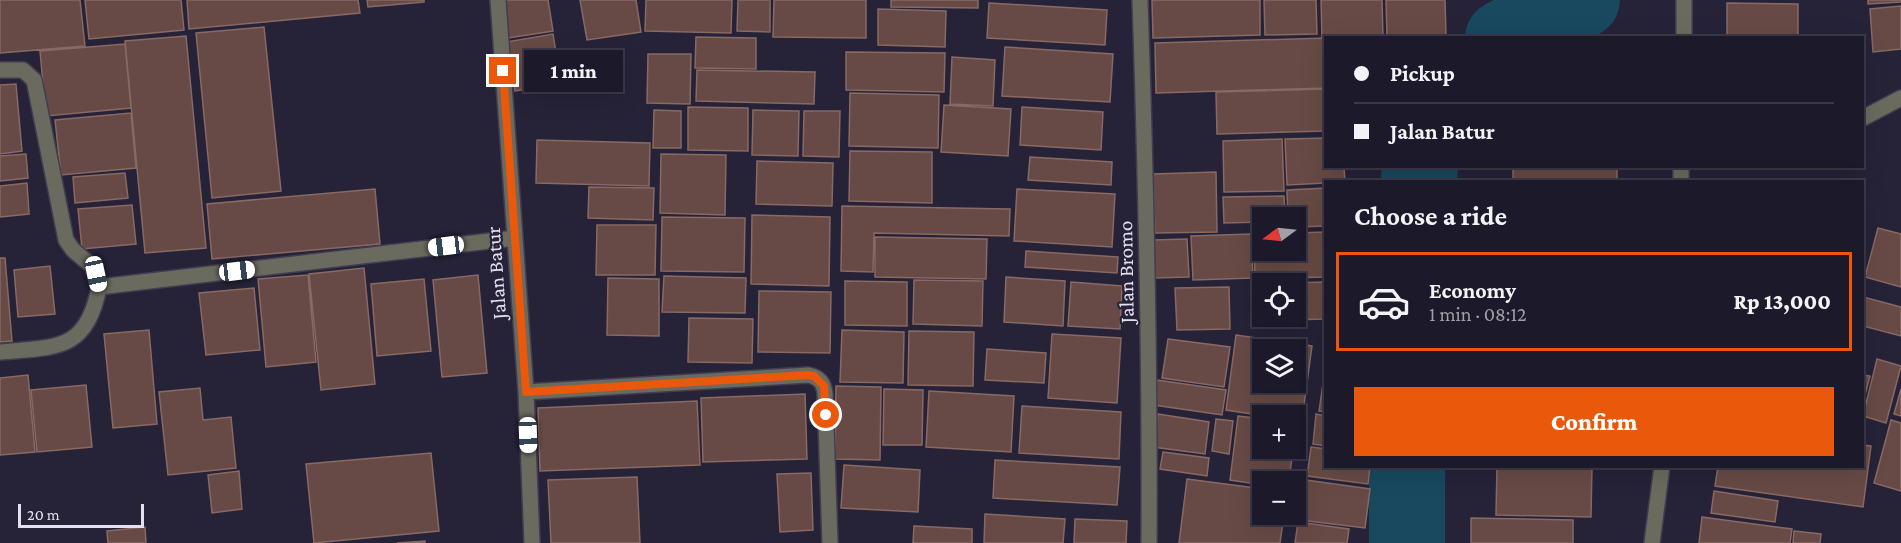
<!DOCTYPE html>
<html lang="en">
<head>
<meta charset="utf-8">
<style>
	:root { --surface:#1c1a2a; --page:#292736; --text:#f1f3f6; --muted:#a0a1a8; --line:#3a3847; --accent:#ea580c }
	body { margin:0; font-family:"Crimson Pro",serif; background:var(--page); color:var(--text); height:100vh; display:flex; flex-direction:column; font-size:22px; white-space:nowrap }
	* { box-sizing:border-box; margin:0 }
	p { font-size:20px; color:var(--muted) }
	.icon { flex:none; width:33px; height:33px; fill:none; stroke:currentColor; stroke-width:2; stroke-linecap:round; stroke-linejoin:round }
	.map { position:relative; flex:1; overflow:hidden }
	.panel { position:absolute; left:1324px; top:180px; width:540px; height:288px; display:flex; flex-direction:column; background:var(--surface); border-radius:0px; box-shadow:0 6px 24px #0002,0 0 0 2px var(--line) }
	.panel>* { flex:none }
	.hud { position:absolute; left:1324px; top:36px; width:540px; height:132px; border-radius:0px; box-shadow:0 6px 24px #0002,0 0 0 2px var(--line); display:grid; align-content:center; height:132px; padding:0 30px; background:var(--surface) }
	.needle { width:39px; rotate:255deg }
	.buttons { position:absolute; left:1252px; top:207px; display:grid; gap:12px }
	.buttons a { display:grid; place-items:center; width:54px; height:54px; border-radius:0px; background:var(--surface); box-shadow:0 6px 24px #0002,0 0 0 2px var(--line); font-size:30px }
	.scale { position:absolute; left:18px; bottom:15px; width:126px; box-sizing:border-box; padding-left:6px; border:3px solid #e3e1f0; border-top:0; font-size:16px; line-height:21px; white-space:nowrap; color:#e3e1f0; -webkit-text-stroke:4px #262238; paint-order:stroke }
	.end { position:absolute; width:27px; height:27px; margin:-14px; border:8px solid #ea580c; background:#fff; box-shadow:0 0 0 3px #fff }
	.from { border-radius:50% }
	.bubble { position:absolute; height:42px; border-radius:0px; background:var(--surface); box-shadow:0 6px 24px #0002,0 0 0 2px var(--line); font-size:20px; font-weight:800; line-height:42px; text-align:center }
	.car { position:absolute; width:18px; height:36px; margin:-18px -9px; border-radius:8px; box-shadow:0 0 4px 2px #0007; background:linear-gradient(#fff 24%,#345 0 40%,#fff 0 76%,#345 0 86%,#fff 0) }
	.hud b { display:flex; align-items:center; gap:21px; height:57px; font-size:22px }
	.hud b+b { border-top:2px solid var(--line) }
	.hud i { width:15px; height:15px; background:var(--text) }
	ul { padding:0; list-style:none }
	li { display:flex; align-items:center; gap:18px; height:99px; margin:0 12px 9px; padding:0 18px; border:3px solid var(--line); border-radius:0px }
	li div { flex:1 }
	li b { display:block; font-size:22px }
	li em { font-style:normal; font-weight:800 }
	li.selected { border-color:var(--accent) }
	li>.icon { width:54px; height:54px; stroke-width:1.5 }
	h2 { padding:0 30px; font-size:27px; line-height:72px }
	.primary-button { display:flex; gap:12px; margin-top:auto; padding:12px 30px }
	.primary-button a { flex:1; height:69px; border-radius:0px; background:var(--accent); color:#fff; font-size:24px; font-weight:800; line-height:69px; text-align:center }
	.map>svg:first-child { display:block }
	.lines { fill:none; stroke-linecap:round; stroke-linejoin:round }
	.river { stroke:#18495f; stroke-width:76 }
	.building { fill:#674a45; stroke:#886964; stroke-width:1.5; fill-rule:evenodd }
	.minor-casing { stroke:#403d52; stroke-width:18 }
	.minor { stroke:#6b6a5e; stroke-width:15 }
	.route { stroke:#ea580c; stroke-width:8 }
	.labels { text-anchor:middle; dominant-baseline:central; stroke-width:4.5; stroke-linejoin:round; paint-order:stroke }
	.street-label { font-size:21px; fill:#e3e1f0; stroke:#262238 }
</style>
</head>
<body>
<div class="map">
<svg width="1901" height="543" viewBox="0 0 1901 543">
	<rect width="100%" height="100%" fill="#262238"/>
	<g class="lines">
		<path class="river" d="M1503 38 1556 10 1582 0
			M1419 182 1420 166
			M1407 466V543"/>
	</g>
	<path class="building" d="M0 0H80L85 46 0 53Z
		M85 0H181L184 30 89 39Z
		M187 0H358L360 13 189 29Z
		M367 0H424V2L368 7Z
		M502 0H548L553 31 508 38Z
		M580 0H636L641 32 587 40Z
		M646 0H732L731 33 645 31Z
		M738 0H770V32L737 31Z
		M774 0H866V38L773 37Z
		M891 0H978V8L891 7Z
		M1152 0H1260V35L1153 38Z
		M1264 0H1316L1317 34 1265 35Z
		M1321 0H1382L1383 36 1322 38Z
		M1386 0H1445L1446 35 1387 37Z
		M1868 0H1901V2L1868 4Z
		M989 3 1107 10 1105 45 987 38Z
		M1727 3 1798 4V38H1727Z
		M1901 6V49L1873 52 1870 9Z
		M878 9 946 11 945 47 878 45Z
		M264 27 281 191 212 198 196 33Z
		M553 34 561 84 515 91 507 42Z
		M186 36 206 248 145 253 125 41Z
		M696 37 756 38V69L695 68Z
		M1326 38V88L1156 93 1155 43Z
		M125 44 131 108 46 116 40 51Z
		M1005 47 1113 54 1110 102 1002 96Z
		M846 52 945 53 944 92 846 90Z
		M648 54H691L690 104 647 103Z
		M952 57 995 60 993 106 950 104Z
		M697 70 815 72 814 104 696 101Z
		M16 84 22 151 0 154V85Z
		M1326 89V131L1217 134 1216 92Z
		M850 93 939 95 938 148 849 146Z
		M944 105 1011 109 1008 156 941 152Z
		M688 107 748 108V151L688 150Z
		M1022 107 1103 112 1101 150 1020 145Z
		M654 110 681 111V148H653Z
		M753 110 799 111 798 156 752 155Z
		M804 111H840L839 157 803 156Z
		M131 113 136 168 61 175 55 120Z
		M1326 138V166H1344L1345 182 1287 185 1285 139Z
		M1282 139 1284 191 1224 192 1223 141Z
		M537 140 650 143 649 186 536 183Z
		M850 151 932 152V203L849 201Z
		M26 154 28 178 0 181V156Z
		M661 154 726 155 725 215 660 213Z
		M1030 157 1112 162 1111 185 1028 180Z
		M757 161 833 163 832 206 756 204Z
		M1513 166H1617V182H1513Z
		M1216 172 1217 232 1155 233 1153 174Z
		M125 173 128 198 75 203 73 177Z
		M27 183 29 214 0 217V186Z
		M589 187 654 188 653 220 588 218Z
		M1326 188V226L1296 227V218H1288L1287 190Z
		M375 189 380 244 212 259 207 204Z
		M1017 189 1115 194 1112 247 1014 241Z
		M1284 196 1285 218H1263V222L1224 223 1223 197Z
		M132 205 136 244 82 249 78 209Z
		M842 206 1010 209 1009 236 874 233 873 272 841 271Z
		M752 215 830 217 829 286 751 284Z
		M662 217 745 218 744 272 661 271Z
		M597 225H656L655 275H596Z
		M1878 228 1901 234V287L1865 277Z
		M1326 232V277L1255 279 1254 235 1263 234V250H1296V233Z
		M1251 234 1253 278 1193 280 1191 236Z
		M875 237 987 239 986 279 875 277Z
		M1187 239 1189 277 1154 278 1153 240Z
		M1026 251 1118 257 1117 273 1025 267Z
		M0 258H5L12 341 0 342Z
		M50 266 55 314 18 317 14 270Z
		M364 268 375 384 321 390 309 274Z
		M308 275 316 362 266 367 258 279Z
		M478 275 487 373 442 377 433 280Z
		M664 276 746 278 745 313 662 312Z
		M1006 277 1065 281 1063 326 1004 322Z
		M608 278 659 279V336L607 335Z
		M424 279 431 351 377 356 371 284Z
		M914 280 983 281 982 326 913 324Z
		M845 281 907 282V326L845 325Z
		M1071 282 1122 286 1120 329 1068 326Z
		M1324 282 1325 319 1253 321 1252 284ZM1263 284H1296V316H1263Z
		M1229 287 1230 329 1177 330 1175 288Z
		M254 288 260 350 206 355 199 293Z
		M759 291 831 292 830 353 758 352Z
		M1863 297 1901 307V336L1863 326Z
		M689 318 753 319 752 363 688 362Z
		M149 330 157 424 113 428 104 334Z
		M842 330 904 332 903 383 840 382Z
		M909 331 974 332 973 386 908 385Z
		M1052 334 1121 338 1117 403 1048 398Z
		M1236 335 1312 346 1302 420H1296V416H1265L1226 410ZM1263 350H1296V382H1263Z
		M1168 339 1230 347 1224 387 1162 378Z
		M987 349 1046 353 1044 383 985 380Z
		M1877 359 1901 366 1886 423 1863 416Z
		M1325 370H1326V412L1319 411Z
		M28 375 35 452 0 455V378Z
		M1863 375 1870 376 1863 402Z
		M1157 380 1226 390 1222 415 1154 405Z
		M86 385 92 447 37 452 31 390Z
		M836 386 881 387 880 460 835 459Z
		M200 388 203 420 231 417 236 468 168 475 159 392Z
		M884 389 923 390 922 445H883Z
		M1901 389V416L1894 414Z
		M929 391 1014 396 1011 452 926 447Z
		M805 394 807 459 703 462 701 398Z
		M697 401 700 465 540 471 538 408Z
		M1022 406 1121 412 1119 459 1019 453Z
		M1158 414 1209 422 1205 454 1153 447Z
		M1316 414 1326 416V446L1313 444Z
		M1238 416 1263 419V448H1293L1289 482H1263V485L1230 480Z
		M1216 419 1233 421 1229 454 1212 451Z
		M1891 420 1901 423V491L1874 483Z
		M1863 445 1871 446 1863 507 1715 486 1718 466H1863Z
		M1311 447 1326 449V466H1370L1368 484 1307 476Z
		M1163 452 1209 458 1207 476 1160 469Z
		M431 453 439 531 314 543 306 464Z
		M995 460 1120 467 1117 505 993 498Z
		M844 465 920 470 918 512 841 508Z
		M1497 466H1592L1591 517 1496 515Z
		M239 471 242 509 212 513 208 475Z
		M811 473 813 530 780 532 777 474Z
		M637 477 640 543H551L548 480Z
		M1187 479 1263 489V514H1284L1280 543H1179Z
		M1306 480 1370 489 1365 528 1300 520Z
		M1714 491 1778 501 1775 522 1711 513Z
		M985 514 1065 519 1063 543H984Z
		M1702 517 1792 529 1790 543H1699Z
		M1471 518 1573 520V543H1471Z
		M1075 519 1127 521 1126 543H1074Z
		M1298 522 1349 529 1347 543H1295Z
		M914 526 972 529V543H913Z
		M145 527 146 543H108L107 531Z
		M1794 531 1821 534 1820 543H1793Z
		M425 541V543H397Z"/>
	<g class="lines">
		<g class="minor-casing">
			<path id="minor" d="M498 0 526 392 532 543
				M1140 0C1146 181 1150 362 1149 543
				M1684 38V0
				M0 70H23L34 80 66 240 73 250 92 266 99 287
				M1863 118 1901 98
				M1681 182V166
				M0 352C55 347 87 352 99 287L515 238
				M526 392 808 375C819 377 824 383 825 394L830 543
				M1652 543 1662 466"/>
		</g>
		<use href="#minor" class="minor"/>
	</g>
	<g class="lines">
		<path class="route" d="M503 71 526 392 808 375 814 376 824 386 826 415"/>
	</g>
	<g class="labels">
		<g class="street-label">
			<text transform="translate(1126 272) rotate(-91)">Jalan Bromo</text>
			<text transform="translate(496 273) rotate(-94)">Jalan Batur</text>
		</g>
	</g>
</svg>
<div class="buttons">
<a><svg class="needle" viewBox="-14 -14 28 28"><path d="M0-13l5 13h-10z" fill="#e53935"/><path d="M0 13l5-13h-10z" fill="#a0a1a8"/></svg></a>
<a><svg class="icon" aria-label="locate" viewBox="0 0 24 24"><circle cx="12" cy="12" r="6"/><path d="M12 2v4M12 18v4M2 12h4M18 12h4"/></svg></a>
<a><svg class="icon" aria-label="layers" viewBox="0 0 24 24"><path d="M12 4l9 5-9 5-9-5zM3 14l9 5 9-5"/></svg></a>
<a>+</a>
<a>−</a>
</div>
<div class="scale">20 m</div>
<i class="end from" style="left:826px;top:415px"></i>
<i class="end" style="left:503px;top:71px"></i>
<div class="bubble" style="left:524px;top:50px;width:99px">1 min</div>
<i class="car" style="left:446px;top:246px;rotate:263deg"></i>
<i class="car" style="left:237px;top:271px;rotate:83deg"></i>
<i class="car" style="left:96px;top:274px;rotate:168deg"></i>
<i class="car" style="left:528px;top:435px;rotate:178deg"></i>
<div class="hud">
<b><i class="from"></i>Pickup</b>
<b><i></i>Jalan Batur</b>
</div>
<section class="panel">
<h2>Choose a ride</h2>
<ul>
<li class="selected"><svg class="icon" aria-label="car" viewBox="0 0 24 24"><path d="M5 17H2v-5l4-1 3-4h7l3 4 3 1v5h-3M9 17h6M6 11h13"/><circle cx="7" cy="17" r="2"/><circle cx="17" cy="17" r="2"/></svg><div><b>Economy</b><p>1 min · 08:12</p></div><em>Rp 13,000</em></li>
</ul>
<div class="primary-button"><a>Confirm</a></div>
</section>
</div>
</body>
</html>
